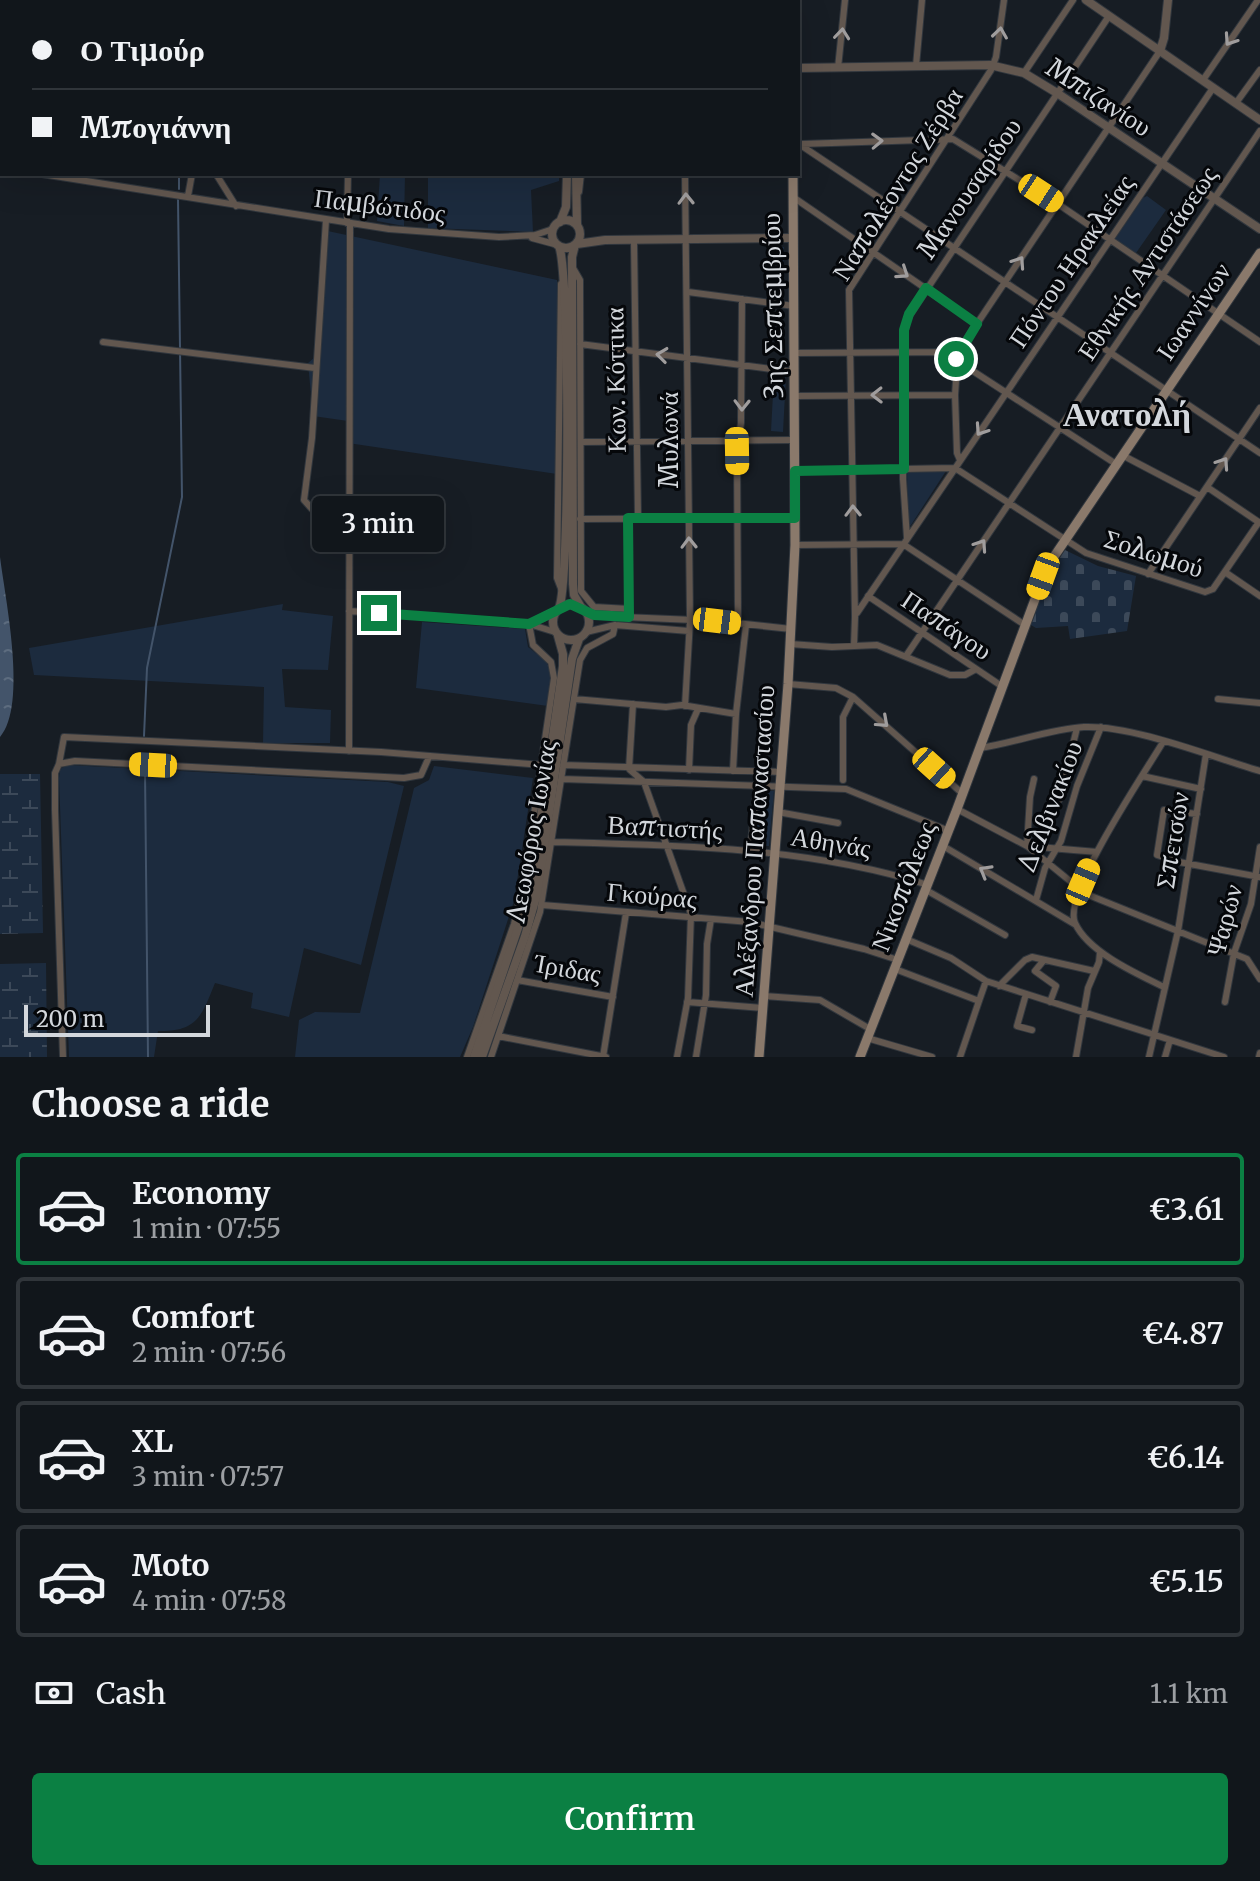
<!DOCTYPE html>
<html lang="en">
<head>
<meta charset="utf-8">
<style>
	:root { --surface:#11161b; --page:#1a1f24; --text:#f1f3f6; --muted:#9c9fa3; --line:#30353a; --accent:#0b8043 }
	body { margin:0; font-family:Merriweather,serif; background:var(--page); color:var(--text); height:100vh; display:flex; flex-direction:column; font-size:30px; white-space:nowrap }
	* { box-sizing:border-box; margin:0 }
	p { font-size:26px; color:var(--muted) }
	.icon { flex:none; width:44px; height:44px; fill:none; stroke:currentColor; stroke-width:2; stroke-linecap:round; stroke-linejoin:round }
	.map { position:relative; height:1057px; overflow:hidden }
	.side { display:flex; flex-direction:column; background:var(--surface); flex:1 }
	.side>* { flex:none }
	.banner { position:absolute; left:0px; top:0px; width:800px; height:176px; box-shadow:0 8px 32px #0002,0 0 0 2px var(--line); display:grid; align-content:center; height:176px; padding:0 32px; background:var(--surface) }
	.scale { position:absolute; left:24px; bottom:20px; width:186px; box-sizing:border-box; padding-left:8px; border:4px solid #d3d7dc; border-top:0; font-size:22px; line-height:28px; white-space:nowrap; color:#d3d7dc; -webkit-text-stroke:6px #05070a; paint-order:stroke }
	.end { position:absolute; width:36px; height:36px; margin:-18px; border:10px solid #0b8043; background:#fff; box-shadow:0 0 0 4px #fff }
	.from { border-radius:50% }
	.bubble { position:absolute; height:56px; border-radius:8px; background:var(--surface); box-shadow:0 8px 32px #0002,0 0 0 2px var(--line); font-size:26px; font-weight:600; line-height:56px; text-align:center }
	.car { position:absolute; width:24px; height:48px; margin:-24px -12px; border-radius:10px; box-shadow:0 0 6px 2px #0007; background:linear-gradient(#f5c518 24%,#345 0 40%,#f5c518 0 76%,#345 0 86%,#f5c518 0) }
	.banner b { display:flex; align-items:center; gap:28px; height:76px; font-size:30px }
	.banner b+b { border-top:2px solid var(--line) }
	.banner i { width:20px; height:20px; background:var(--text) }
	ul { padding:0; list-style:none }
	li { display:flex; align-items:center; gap:24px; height:112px; margin:0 16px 12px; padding:0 16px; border:4px solid var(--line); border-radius:8px }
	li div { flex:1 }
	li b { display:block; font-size:30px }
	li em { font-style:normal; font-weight:600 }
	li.active { border-color:var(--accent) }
	li>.icon { width:72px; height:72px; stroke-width:1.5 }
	h2 { padding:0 32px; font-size:36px; line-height:96px }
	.pay { display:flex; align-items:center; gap:20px; height:88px; padding:0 32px; font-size:30px }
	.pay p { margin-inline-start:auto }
	.action { display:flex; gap:16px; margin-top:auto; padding:16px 32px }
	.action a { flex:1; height:92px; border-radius:8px; background:var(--accent); color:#fff; font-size:32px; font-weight:600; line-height:92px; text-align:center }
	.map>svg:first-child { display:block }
	.green { fill:#1c2b3e }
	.wetland { fill:url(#wetland-marsh) }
	.cemetery { fill:url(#cemetery-stones) }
	.water { fill:url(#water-ripples) }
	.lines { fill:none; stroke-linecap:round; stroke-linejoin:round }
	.stream { stroke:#43546a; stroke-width:2 }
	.minor-casing { stroke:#31373e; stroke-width:8 }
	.tertiary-casing { stroke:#31373e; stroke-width:10 }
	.secondary-casing { stroke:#31373e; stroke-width:11 }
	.minor { stroke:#62574f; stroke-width:6 }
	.tertiary { stroke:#62574f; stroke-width:8 }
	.secondary { stroke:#8a796b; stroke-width:9 }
	.oneway { stroke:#a09d9d }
	.route { stroke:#0b8043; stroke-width:10 }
	.labels { text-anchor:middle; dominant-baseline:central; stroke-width:6; stroke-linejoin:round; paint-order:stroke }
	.street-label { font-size:26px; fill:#d3d7dc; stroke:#05070a }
	.district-label { font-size:34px; font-weight:bold; fill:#d3d7dc; stroke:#05070a }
</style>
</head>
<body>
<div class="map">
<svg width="1260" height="1057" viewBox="0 0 1260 1057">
	<defs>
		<pattern id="wetland-marsh" width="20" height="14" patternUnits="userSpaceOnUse" patternTransform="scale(2)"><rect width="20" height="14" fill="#1c2b3e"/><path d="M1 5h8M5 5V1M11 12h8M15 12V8" fill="none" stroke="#3c4959"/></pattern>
		<pattern id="cemetery-stones" width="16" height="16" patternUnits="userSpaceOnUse" patternTransform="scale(2)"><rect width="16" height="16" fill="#1c2b3e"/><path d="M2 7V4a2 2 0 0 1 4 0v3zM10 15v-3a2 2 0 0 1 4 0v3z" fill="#3c4959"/></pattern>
		<pattern id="water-ripples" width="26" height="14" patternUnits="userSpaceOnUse" patternTransform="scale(2)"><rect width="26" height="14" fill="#43546a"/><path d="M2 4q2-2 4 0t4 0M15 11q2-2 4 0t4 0" fill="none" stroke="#5d6c7f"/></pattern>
	</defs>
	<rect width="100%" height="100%" fill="#171d24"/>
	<path class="green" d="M380 174H405L404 226 377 221Z
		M428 174H559V181L531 190 533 232 428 228Z
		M1147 196 1166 210 1136 253 1115 239 1143 198Z
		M323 230 557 280V474L348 443V421L313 416 308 363 315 357Z
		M770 247H784L783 298 770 297Z
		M774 375 786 376 783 432 771 431Z
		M907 471H946L911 525 908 527Z
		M283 604 282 610 333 616 328 670 282 669 285 707 331 710 330 743H263L264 687 34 675 29 648Z
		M422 622 525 629 528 647 546 661 551 670 548 706 416 688Z
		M68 765 388 782 404 786 361 965 304 948 289 1017 251 1008 253 993 215 983C202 1015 198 1032 158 1031L154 1057H69L59 778 60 769Z
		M434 766 533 778 514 901 473 1027 460 1057H295L299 1020 315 1012 360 1013 414 788 429 780Z
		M763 791H774L769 846H753L759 793Z"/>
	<path class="wetland" d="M0 774H40L43 933 0 934Z
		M46 963 47 1057H0V964Z"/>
	<path class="cemetery" d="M1065 550 1098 566 1136 576 1127 631 1070 639 1068 626 1036 628 1031 625 1050 572Z"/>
	<path class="water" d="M0 557C5 598 28 705 0 737Z"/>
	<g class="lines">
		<path class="stream" d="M174 0V2
			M179 189V174
			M144 736 147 668 182 497 178 200
			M145 770 148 1057"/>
		<g class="minor-casing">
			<path id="minor" d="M353 0V2
				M560 0V2
				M682 0V2
				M582 2V0
				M916 66 922 0
				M838 68 845 0
				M1024 73 1073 0
				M1203 80 1258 0
				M1236 103 1260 70
				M799 144 1260 453
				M801 144 953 139 1058 204 1260 342
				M0 165 2 166
				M42 174 389 229 499 237 535 235 553 229
				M216 174 236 206
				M579 192 581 174
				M188 196 192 174
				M793 197 977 324
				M326 220 312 438 304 500 312 509 350 516
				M347 223 348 174
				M532 238 558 245
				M634 242 638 518
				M573 268 580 280 581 591 594 607 629 609
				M561 284 557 578 562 591
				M688 292 794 306
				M103 342 315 368
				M580 344 794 372
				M794 353 958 352
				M956 360 1116 464
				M795 396 955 395
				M581 442 795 440
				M1122 455 1200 496
				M960 460 957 453 955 395 958 352 1160 51
				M795 471 955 468 1086 553 1205 592 1213 589 1259 522
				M1207 487 1260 523
				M628 518 629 611
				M580 519 795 518
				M907 538 903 479V341L907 319 1109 16
				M795 545 903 544 1025 625
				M1225 572 1260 596
				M1148 574 1260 408
				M868 596 1003 687
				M349 611 529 624 555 632
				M586 612 600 616 717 621 791 629
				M857 613 1213 88
				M533 623 556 612
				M738 624 737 451 741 423 742 299
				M586 632 615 625 689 631
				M790 644 832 647 877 645 950 675H965L976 669
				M854 645 855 617 849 290 991 70 996 57 1004 0
				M906 656 1260 131
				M788 684 836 688 853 697 963 794
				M574 699 666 707 682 705 736 714
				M1218 699 1260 703
				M633 704 629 769 644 782 691 914 688 998 677 1057
				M685 706 690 621 685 174
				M1163 742C1146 771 1062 894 1075 923 1088 952 1137 974 1164 987
				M980 748C1015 743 1049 729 1084 727 1133 725 1212 757 1260 771
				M349 751 350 224
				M59 764 64 737 381 752 542 765
				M563 765 782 772
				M689 770 691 725 698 709
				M733 771 736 714 746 625
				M1142 776 1201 789
				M562 779 846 789 949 831
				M1034 779 1030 797 1027 846 1097 852
				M843 780V717L853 697
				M1059 800 1077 728
				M957 809 1027 846 1086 894 1247 959 1260 979
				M778 812 838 823
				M1197 814 1164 810 1157 855 1179 862 1260 877
				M552 842C676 845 810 847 928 885
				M943 846 1076 925
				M750 852 757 785
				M926 890 1005 935
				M1036 900 1045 868 1061 841 1077 786 1101 727
				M542 905 750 922 864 949 898 960
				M906 939 951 958 986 981 1224 1057
				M1044 960 1035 971 1056 986 1050 1002
				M895 969 979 1001 986 981
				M517 980 613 997
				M999 986 1025 960 1032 957 1094 971
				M1026 994 1017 1026 1032 1030
				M764 996 820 1000 870 1029
				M687 1002 763 1008
				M1225 1002 1234 953 1251 904 1260 847
				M498 1036 606 1057
				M867 1038 932 1057
				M63 1057 55 810V773L59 764 75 761 404 778 421 775 429 757
				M467 1057 514 924 524 882 554 678 551 662 533 645 529 624
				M491 1057 540 912 580 660 587 648 613 634 615 625
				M603 1057 626 913
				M696 1057 706 995 707 944 711 919
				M960 1057 979 1001
				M1076 1057 1088 988 1099 962 1100 952
				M1149 1057 1178 931 1206 754
				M1165 1057 1170 1040
				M1259 1057 1260 1053"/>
		</g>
		<g class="tertiary-casing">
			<path id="tertiary" d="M567 0V2
				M576 0V2
				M1086 0 1260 120
				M1160 51 1164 38 1168 0
				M798 68 990 65 1024 73 1057 93 1260 229
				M576 174 577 224
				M552 234a14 14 0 1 1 28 0a14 14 0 1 1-28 0Z
				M560 222 566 207 567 174
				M577 244 605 240 793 238
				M575 245 572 257 573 584 574 595 581 607
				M553 622a18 18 0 1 1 36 0a18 18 0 1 1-36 0Z
				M559 608C570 584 570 273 559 246
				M474 1057 530 893 563 666V654L558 636
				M482 1057 525 936 537 894 572 659 579 639"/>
		</g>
		<g class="secondary-casing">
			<path id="secondary" d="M790 0V2
				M759 1057 788 684 795 545 793 174
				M860 1057 957 809 1047 567 1260 253"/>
		</g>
		<use href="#minor" class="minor"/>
		<use href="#tertiary" class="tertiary"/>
		<use href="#secondary" class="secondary"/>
	</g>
	<defs><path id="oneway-chevron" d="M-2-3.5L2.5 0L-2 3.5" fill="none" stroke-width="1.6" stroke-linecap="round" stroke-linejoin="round" transform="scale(2)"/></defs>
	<g class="oneway">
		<use href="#oneway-chevron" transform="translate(1000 33) rotate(-82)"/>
		<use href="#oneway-chevron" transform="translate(842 34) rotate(-84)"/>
		<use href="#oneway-chevron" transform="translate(1230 40) rotate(124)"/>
		<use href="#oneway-chevron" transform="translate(877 141) rotate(-2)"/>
		<use href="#oneway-chevron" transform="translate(686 199) rotate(-91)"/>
		<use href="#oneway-chevron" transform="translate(1019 262) rotate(-56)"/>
		<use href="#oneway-chevron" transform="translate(903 273) rotate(34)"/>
		<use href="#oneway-chevron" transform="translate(662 355) rotate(-173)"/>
		<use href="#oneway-chevron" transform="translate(877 395) rotate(179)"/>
		<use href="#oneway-chevron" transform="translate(742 405) rotate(91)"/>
		<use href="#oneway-chevron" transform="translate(981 430) rotate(124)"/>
		<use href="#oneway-chevron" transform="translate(1223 463) rotate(-56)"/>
		<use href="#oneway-chevron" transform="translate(853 511) rotate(-91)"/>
		<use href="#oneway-chevron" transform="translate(689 543) rotate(-91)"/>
		<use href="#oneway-chevron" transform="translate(981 545) rotate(-56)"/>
		<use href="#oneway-chevron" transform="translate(883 722) rotate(42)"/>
		<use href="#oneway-chevron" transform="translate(985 871) rotate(-150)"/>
	</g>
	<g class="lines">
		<path class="route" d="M379 613 529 624 570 604 594 615 629 617 628 518H795V471L904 469V330L909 314 926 288 977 324 956 359"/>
	</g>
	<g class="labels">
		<g class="street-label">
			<text transform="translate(1099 97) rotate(33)">Μπιζανίου</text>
			<text transform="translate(897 184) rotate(-58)">Ναπολέοντος Ζέρβα</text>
			<text transform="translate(969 188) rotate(-56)">Μανουσαρίδου</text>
			<text transform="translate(380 205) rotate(7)">Παμβώτιδος</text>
			<text transform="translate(1071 261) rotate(-56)">Πόντου Ηρακλείας</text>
			<text transform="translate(1147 263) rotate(-56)">Εθνικής Αντιστάσεως</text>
			<text transform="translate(772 306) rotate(-91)">3ης Σεπτεμβρίου</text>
			<text transform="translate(1193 311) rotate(-56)">Ιωαννίνων</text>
			<text transform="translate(615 380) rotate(-91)">Κων. Κόττικα</text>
			<text transform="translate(668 440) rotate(-90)">Μυλωνά</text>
			<text transform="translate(1154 553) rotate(18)">Σολωμού</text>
			<text transform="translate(947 625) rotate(34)">Παπάγου</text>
			<text transform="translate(1049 807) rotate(-69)">Δελβινακίου</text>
			<text transform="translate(665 827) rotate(3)">Βαπτιστής</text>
			<text transform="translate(531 831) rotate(-80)">Λεωφόρος Ιωνίας</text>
			<text transform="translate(1172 840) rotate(-81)">Σπετσών</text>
			<text transform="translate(754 841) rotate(-86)">Αλέξανδρου Παπαναστασίου</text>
			<text transform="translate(831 842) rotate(9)">Αθηνάς</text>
			<text transform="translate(903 886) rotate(-69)">Νικοπόλεως</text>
			<text transform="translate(652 895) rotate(5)">Γκούρας</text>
			<text transform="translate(1224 920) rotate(-75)">Ψαρών</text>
			<text transform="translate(568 968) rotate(10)">Ίριδας</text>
		</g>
		<g class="district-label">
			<text x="1127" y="414">Ανατολή</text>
		</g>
	</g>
</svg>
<div class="scale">200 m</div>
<i class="end from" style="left:956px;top:359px"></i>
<i class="end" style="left:379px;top:613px"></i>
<div class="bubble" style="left:312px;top:496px;width:132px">3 min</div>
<i class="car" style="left:1041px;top:193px;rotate:123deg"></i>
<i class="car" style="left:737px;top:451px;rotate:179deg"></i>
<i class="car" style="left:1043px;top:576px;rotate:200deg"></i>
<i class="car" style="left:717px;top:621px;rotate:97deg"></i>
<i class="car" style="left:153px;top:765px;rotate:273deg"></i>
<i class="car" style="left:934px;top:768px;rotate:132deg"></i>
<i class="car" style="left:1083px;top:882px;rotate:23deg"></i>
<div class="banner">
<b><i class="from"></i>Ο Τιμούρ</b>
<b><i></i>Μπογιάννη</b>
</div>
</div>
<section class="side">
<h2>Choose a ride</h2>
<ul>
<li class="active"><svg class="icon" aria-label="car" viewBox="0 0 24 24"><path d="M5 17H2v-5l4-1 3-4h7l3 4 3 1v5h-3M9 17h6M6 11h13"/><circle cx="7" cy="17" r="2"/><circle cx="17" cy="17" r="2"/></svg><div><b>Economy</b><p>1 min · 07:55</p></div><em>€3.61</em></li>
<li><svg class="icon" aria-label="car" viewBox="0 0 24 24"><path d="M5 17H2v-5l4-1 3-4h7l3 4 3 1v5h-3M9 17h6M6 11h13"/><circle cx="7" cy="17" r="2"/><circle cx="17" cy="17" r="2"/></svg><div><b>Comfort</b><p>2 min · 07:56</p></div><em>€4.87</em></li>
<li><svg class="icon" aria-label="car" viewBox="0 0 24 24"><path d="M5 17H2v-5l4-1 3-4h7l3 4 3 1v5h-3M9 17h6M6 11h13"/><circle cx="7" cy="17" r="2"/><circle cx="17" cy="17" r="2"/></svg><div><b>XL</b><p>3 min · 07:57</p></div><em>€6.14</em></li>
<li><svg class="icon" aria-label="car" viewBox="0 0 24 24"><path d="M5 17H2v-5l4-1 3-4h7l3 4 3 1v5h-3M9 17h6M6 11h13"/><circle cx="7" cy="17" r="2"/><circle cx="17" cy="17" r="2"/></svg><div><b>Moto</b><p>4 min · 07:58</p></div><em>€5.15</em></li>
</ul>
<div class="pay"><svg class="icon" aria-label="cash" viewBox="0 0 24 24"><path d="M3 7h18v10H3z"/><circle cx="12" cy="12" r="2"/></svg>Cash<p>1.1 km</p></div>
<div class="action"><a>Confirm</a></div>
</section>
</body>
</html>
